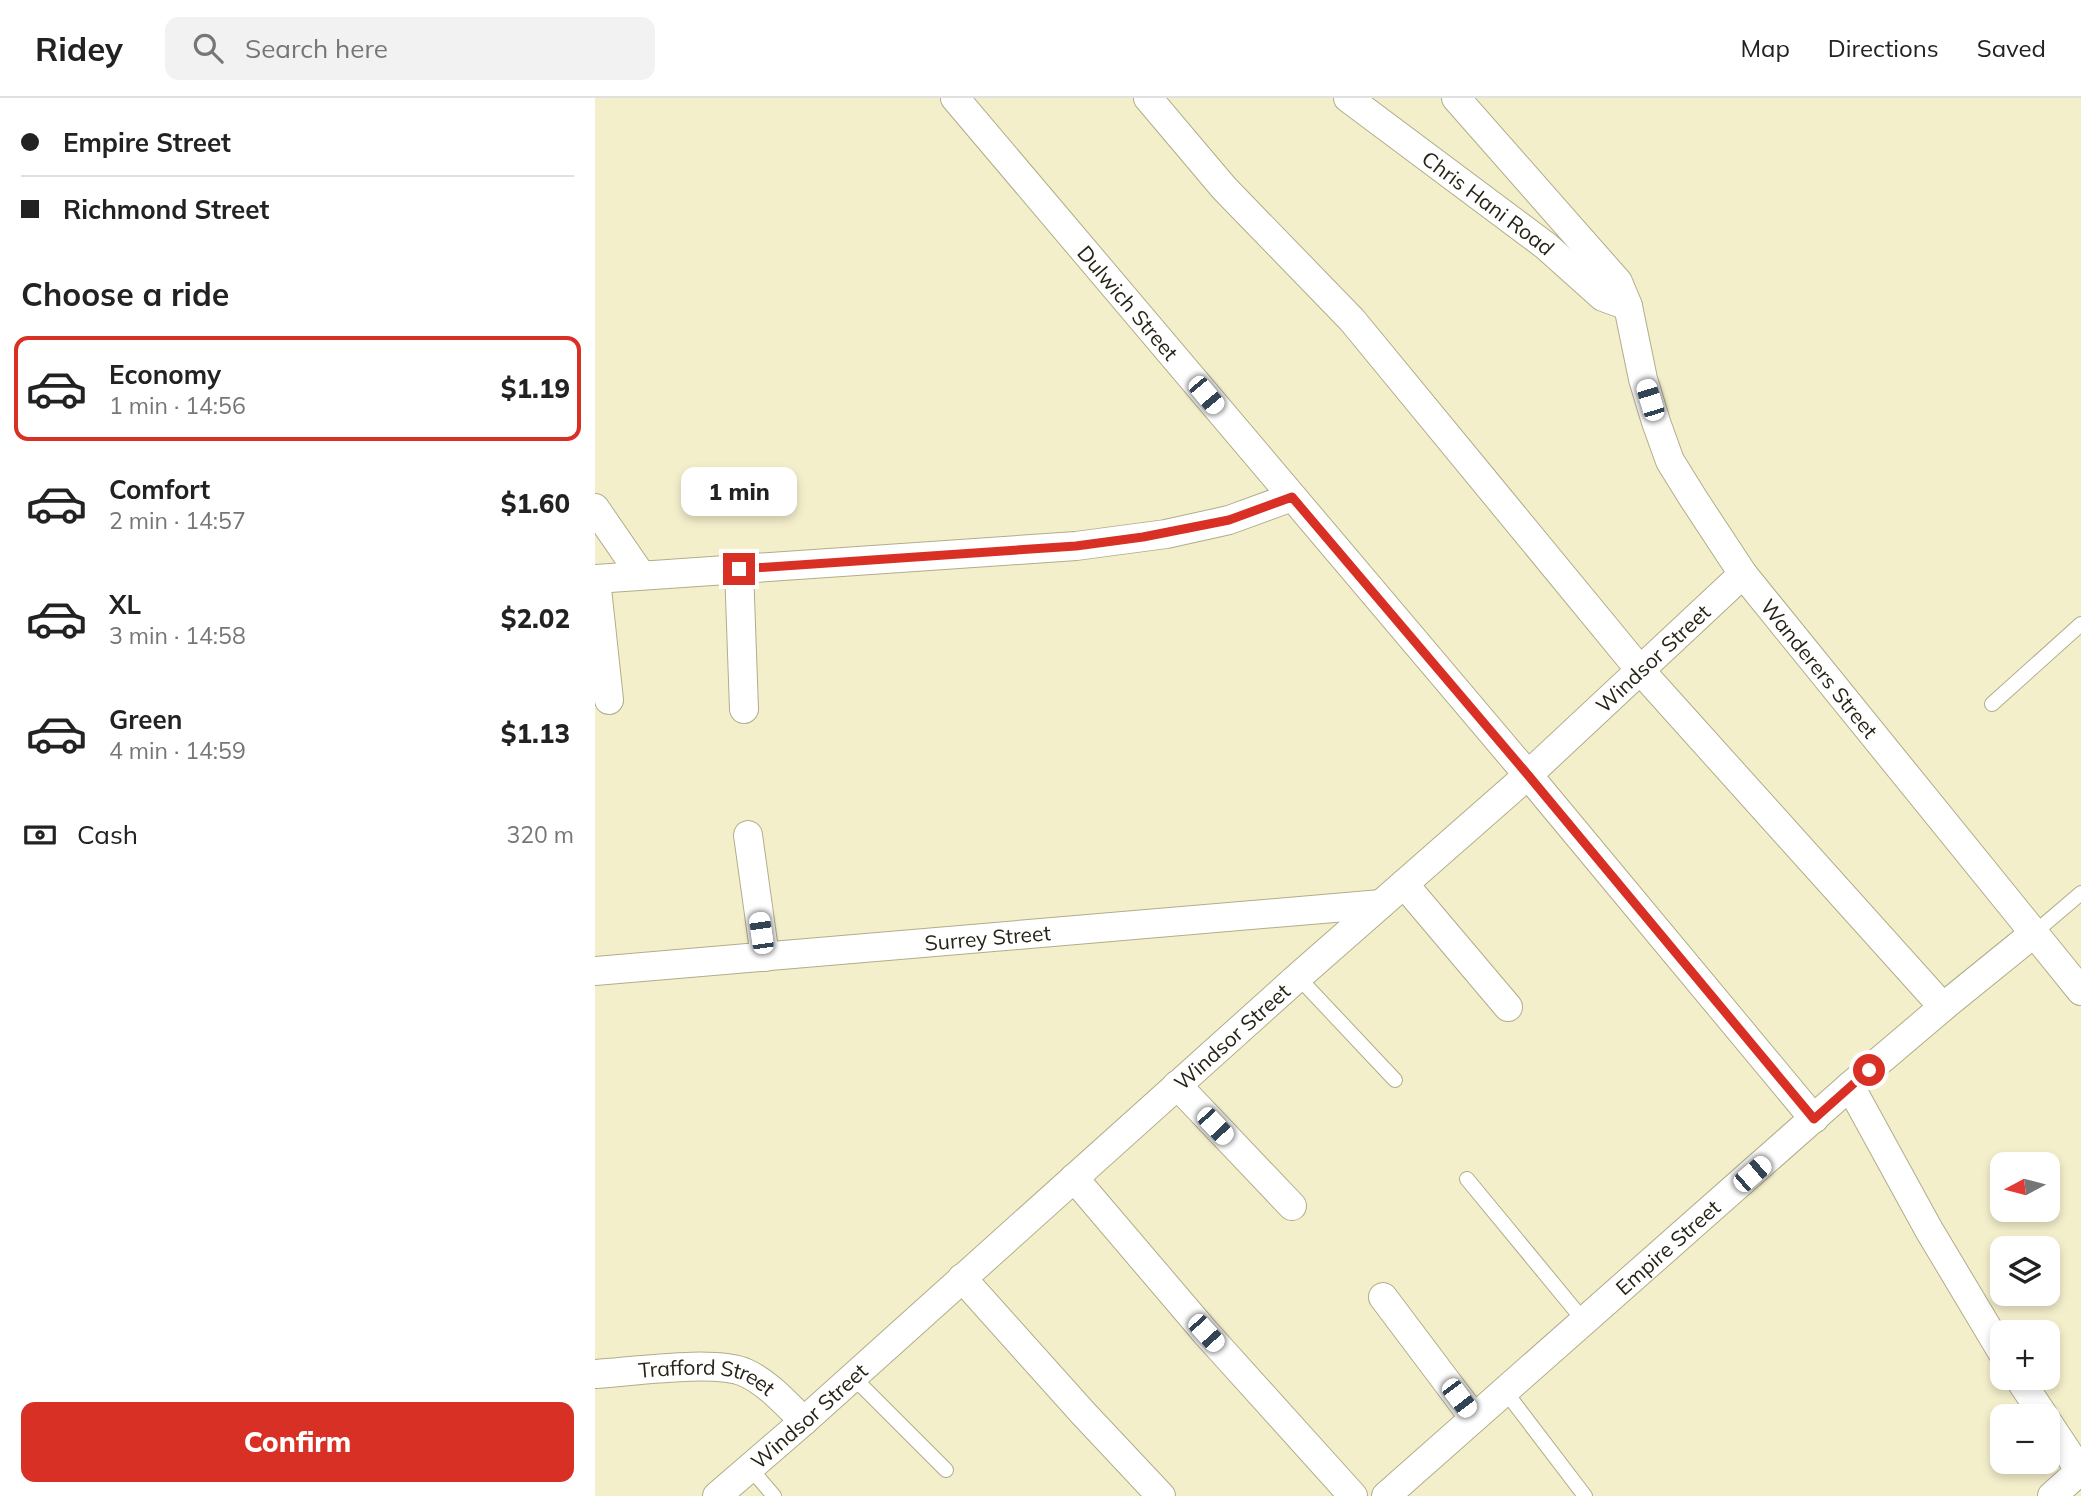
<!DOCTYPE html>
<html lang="en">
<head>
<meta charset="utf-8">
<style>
	:root { --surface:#fff; --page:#f2f2f2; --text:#222; --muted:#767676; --line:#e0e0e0; --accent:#d93025 }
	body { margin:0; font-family:Mulish,sans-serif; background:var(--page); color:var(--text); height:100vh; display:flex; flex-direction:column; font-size:26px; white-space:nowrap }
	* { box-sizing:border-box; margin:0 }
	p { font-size:23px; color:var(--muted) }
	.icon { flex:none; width:38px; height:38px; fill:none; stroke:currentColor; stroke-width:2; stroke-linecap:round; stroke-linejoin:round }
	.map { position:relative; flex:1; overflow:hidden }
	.details { display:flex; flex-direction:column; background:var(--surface); width:595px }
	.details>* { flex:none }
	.guide { display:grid; align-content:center; height:154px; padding:0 21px; background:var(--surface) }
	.needle { width:46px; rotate:263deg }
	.buttons { position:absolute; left:1395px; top:1054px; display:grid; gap:14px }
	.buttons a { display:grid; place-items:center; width:70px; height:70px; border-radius:14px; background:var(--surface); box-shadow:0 4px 10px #0003; font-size:35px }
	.end { position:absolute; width:32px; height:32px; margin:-16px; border:9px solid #d93025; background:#fff; box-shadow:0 0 0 4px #fff }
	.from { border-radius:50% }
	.bubble { position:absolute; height:49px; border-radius:14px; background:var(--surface); box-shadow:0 4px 10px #0003; font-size:23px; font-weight:800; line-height:49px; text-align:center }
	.car { position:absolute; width:21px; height:42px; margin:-21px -10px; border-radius:9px; box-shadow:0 0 5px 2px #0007; background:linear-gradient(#fff 24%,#345 0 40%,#fff 0 76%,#345 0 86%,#fff 0) }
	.guide b { display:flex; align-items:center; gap:24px; height:66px; font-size:26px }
	.guide b+b { border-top:2px solid var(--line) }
	.guide i { width:18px; height:18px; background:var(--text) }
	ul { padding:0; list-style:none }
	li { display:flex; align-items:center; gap:21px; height:105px; margin:0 14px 10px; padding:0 7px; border:4px solid transparent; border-radius:14px }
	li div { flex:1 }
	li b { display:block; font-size:26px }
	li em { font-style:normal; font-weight:800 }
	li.on { border-color:var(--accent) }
	li>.icon { width:63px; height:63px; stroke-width:1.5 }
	h2 { padding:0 21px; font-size:32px; line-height:84px }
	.pay { display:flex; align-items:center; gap:18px; height:77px; padding:0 21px; font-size:26px }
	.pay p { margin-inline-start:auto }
	.cta { display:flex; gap:14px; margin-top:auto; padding:14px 21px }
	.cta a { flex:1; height:80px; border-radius:14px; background:var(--accent); color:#fff; font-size:28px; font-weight:800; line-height:80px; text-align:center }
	header { display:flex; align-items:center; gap:42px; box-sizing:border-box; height:98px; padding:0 35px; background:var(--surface); border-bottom:2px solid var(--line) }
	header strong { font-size:33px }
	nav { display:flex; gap:38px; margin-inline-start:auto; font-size:24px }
	.search { width:490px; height:63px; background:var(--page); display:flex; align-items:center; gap:18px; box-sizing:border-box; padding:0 24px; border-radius:14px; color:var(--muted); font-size:26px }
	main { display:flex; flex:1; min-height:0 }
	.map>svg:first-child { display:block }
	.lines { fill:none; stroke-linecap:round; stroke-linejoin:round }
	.lane-casing { stroke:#b1ac8a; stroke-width:16 }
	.street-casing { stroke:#b1ac8a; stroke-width:30 }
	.lane { stroke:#fff; stroke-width:14 }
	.street { stroke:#fff; stroke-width:28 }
	.route { stroke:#d93025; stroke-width:9 }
	.labels { text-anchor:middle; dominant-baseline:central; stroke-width:5; stroke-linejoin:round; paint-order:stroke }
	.street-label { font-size:21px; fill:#272417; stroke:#fffce6 }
</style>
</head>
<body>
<header>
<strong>Ridey</strong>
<div class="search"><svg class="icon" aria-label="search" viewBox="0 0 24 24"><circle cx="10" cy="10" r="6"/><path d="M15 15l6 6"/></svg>Search here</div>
<nav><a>Map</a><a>Directions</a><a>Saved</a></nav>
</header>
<main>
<section class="details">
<div class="guide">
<b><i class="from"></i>Empire Street</b>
<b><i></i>Richmond Street</b>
</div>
<h2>Choose a ride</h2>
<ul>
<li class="on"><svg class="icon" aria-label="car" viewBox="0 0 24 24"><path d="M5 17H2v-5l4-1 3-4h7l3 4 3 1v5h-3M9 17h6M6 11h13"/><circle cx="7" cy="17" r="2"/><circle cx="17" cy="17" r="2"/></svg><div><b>Economy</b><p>1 min · 14:56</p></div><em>$1.19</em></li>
<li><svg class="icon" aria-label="car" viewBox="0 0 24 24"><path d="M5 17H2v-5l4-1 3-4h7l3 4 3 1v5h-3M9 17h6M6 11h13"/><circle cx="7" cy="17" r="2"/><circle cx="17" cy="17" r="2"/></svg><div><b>Comfort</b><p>2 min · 14:57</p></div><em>$1.60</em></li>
<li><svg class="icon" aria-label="car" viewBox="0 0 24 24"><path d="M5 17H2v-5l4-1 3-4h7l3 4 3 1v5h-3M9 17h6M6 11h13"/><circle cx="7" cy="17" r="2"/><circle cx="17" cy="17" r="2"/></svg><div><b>XL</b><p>3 min · 14:58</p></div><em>$2.02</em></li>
<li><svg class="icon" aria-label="car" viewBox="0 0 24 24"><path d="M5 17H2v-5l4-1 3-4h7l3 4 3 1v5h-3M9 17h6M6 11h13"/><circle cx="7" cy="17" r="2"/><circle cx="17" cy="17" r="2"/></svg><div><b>Green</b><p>4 min · 14:59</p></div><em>$1.13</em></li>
</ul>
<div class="pay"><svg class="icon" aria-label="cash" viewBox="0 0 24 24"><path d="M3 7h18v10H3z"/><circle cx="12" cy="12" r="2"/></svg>Cash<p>320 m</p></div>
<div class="cta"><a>Confirm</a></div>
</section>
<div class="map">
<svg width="1486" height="1398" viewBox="0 0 1486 1398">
	<rect width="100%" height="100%" fill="#f4efcb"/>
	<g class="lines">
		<g class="lane-casing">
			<path id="lane" d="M1397 606 1486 526
				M1438 836 1486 795
				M703 879 800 982
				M872 1081 989 1223
				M257 1278 351 1372
				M910 1293 990 1398
				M155 1370 179 1398"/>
		</g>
		<g class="street-casing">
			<g id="street">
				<path id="s1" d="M360 0 933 677 1219 1021"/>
				<path d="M553 0 629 90 757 222 1045 572 1348 909"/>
				<path id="s2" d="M753 0 951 148 1008 199 1033 208"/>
				<path id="s3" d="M861 0 1023 184 1033 208 1048 281 1061 324 1075 363 1098 400 1148 476 1486 893"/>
				<path d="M0 410 46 477"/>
				<path d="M144 471 149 611"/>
				<path d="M0 481 481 448 571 436 634 422 697 399"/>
				<path d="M1 481 14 602"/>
				<path d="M153 737 170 859"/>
				<path d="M809 786 913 909"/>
				<path id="s4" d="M0 873 786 806"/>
				<path d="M582 987 697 1108"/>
				<path d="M1255 988 1334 1132 1407 1254"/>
				<path d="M479 1080 611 1235 758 1398"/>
				<path d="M367 1180 488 1315 566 1398"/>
				<path d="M788 1199 879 1320"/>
				<path id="s5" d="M0 1276C35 1274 121 1261 151 1275 173 1285 191 1306 209 1323"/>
				<path d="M1423 1279 1449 1318"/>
				<path d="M1452 1323 1485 1373"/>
				<path id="s6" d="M122 1398 209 1323 703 879 933 677 1148 476"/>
				<path id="s7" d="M791 1398 1255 988 1348 909 1438 836"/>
				<path d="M1457 1398 1486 1372"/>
			</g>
		</g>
		<use href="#lane" class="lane"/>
		<use href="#street" class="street"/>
	</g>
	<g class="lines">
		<path class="route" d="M144 471 481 448 548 439 634 422 697 399 933 677 1219 1021 1274 972"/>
	</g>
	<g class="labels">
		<g class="street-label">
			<text stroke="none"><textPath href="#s2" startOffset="175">Chris Hani Road</textPath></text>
			<text stroke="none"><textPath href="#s1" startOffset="268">Dulwich Street</textPath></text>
			<text stroke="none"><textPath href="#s6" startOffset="1256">Windsor Street</textPath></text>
			<text stroke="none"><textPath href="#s3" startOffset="688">Wanderers Street</textPath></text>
			<text stroke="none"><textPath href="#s4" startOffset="394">Surrey Street</textPath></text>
			<text stroke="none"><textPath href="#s6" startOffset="690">Windsor Street</textPath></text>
			<text stroke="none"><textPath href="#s7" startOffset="376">Empire Street</textPath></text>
			<text stroke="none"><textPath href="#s5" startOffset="114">Trafford Street</textPath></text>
			<text stroke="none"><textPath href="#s6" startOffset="122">Windsor Street</textPath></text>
		</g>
	</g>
</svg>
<div class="buttons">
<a><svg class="needle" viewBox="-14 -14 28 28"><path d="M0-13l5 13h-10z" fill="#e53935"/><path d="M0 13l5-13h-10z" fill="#767676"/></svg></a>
<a><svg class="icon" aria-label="layers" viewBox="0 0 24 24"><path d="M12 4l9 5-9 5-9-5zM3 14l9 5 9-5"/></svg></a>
<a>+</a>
<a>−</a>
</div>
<i class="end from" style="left:1274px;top:972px"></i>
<i class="end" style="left:144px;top:471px"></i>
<div class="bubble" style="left:86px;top:369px;width:116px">1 min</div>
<i class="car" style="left:611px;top:297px;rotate:140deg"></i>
<i class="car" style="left:1055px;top:302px;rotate:343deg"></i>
<i class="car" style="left:166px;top:835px;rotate:352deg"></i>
<i class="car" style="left:620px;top:1028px;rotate:137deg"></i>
<i class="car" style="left:1157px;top:1076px;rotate:49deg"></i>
<i class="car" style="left:611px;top:1235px;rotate:138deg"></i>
<i class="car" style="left:864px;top:1300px;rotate:143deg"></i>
</div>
</main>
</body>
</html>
